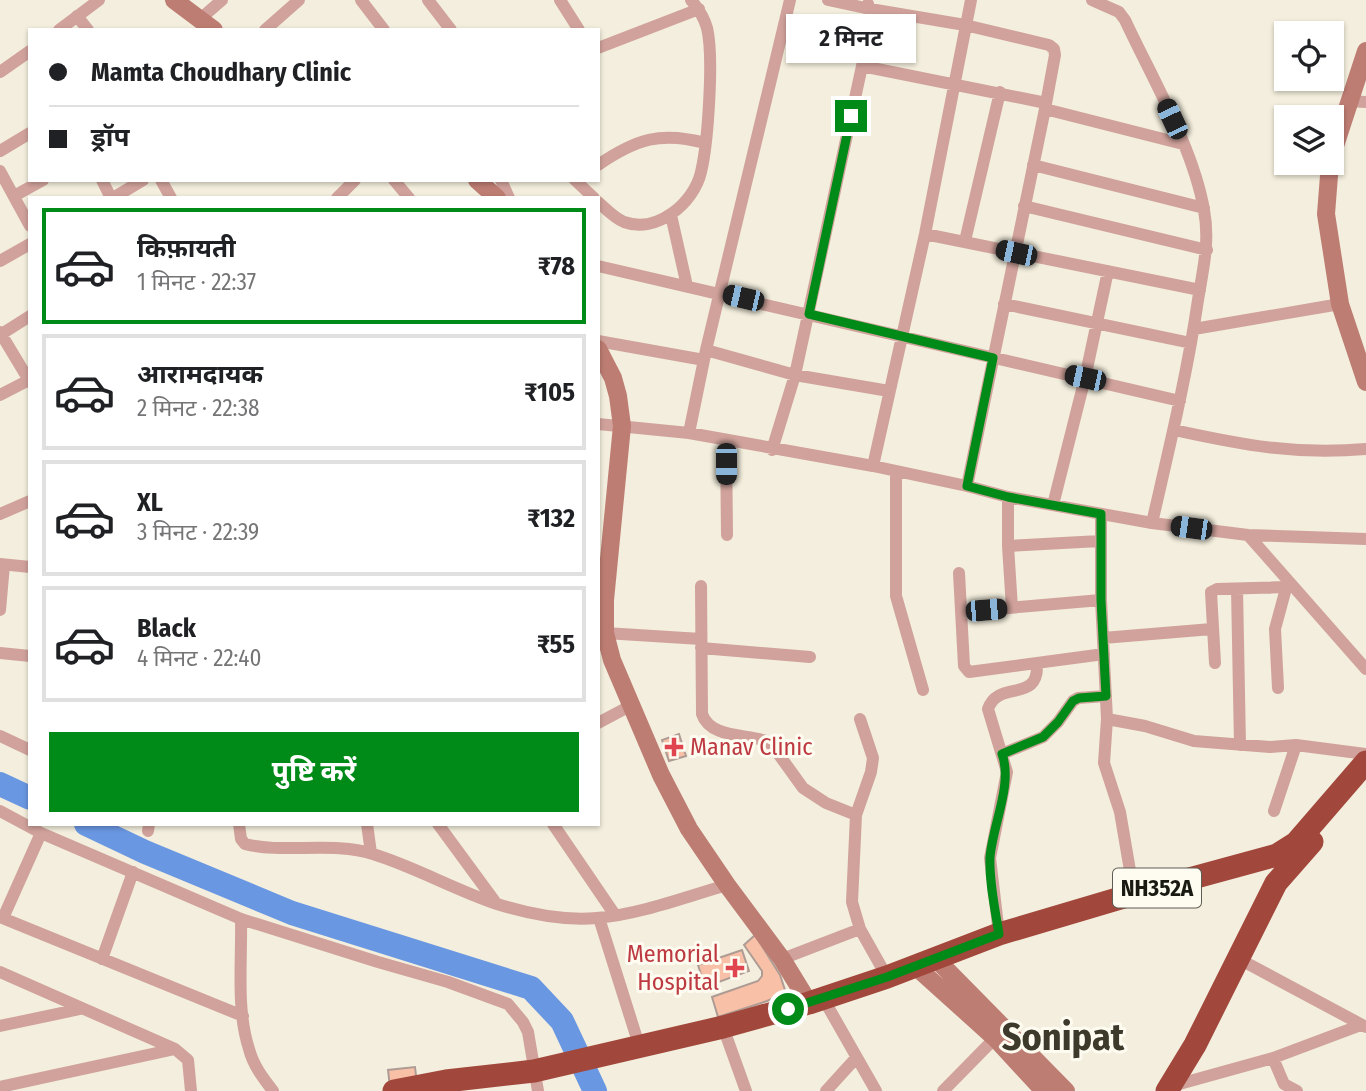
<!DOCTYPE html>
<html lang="hi">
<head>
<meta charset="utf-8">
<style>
	:root { --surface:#fff; --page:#f6f6f6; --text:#202124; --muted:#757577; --line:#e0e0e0; --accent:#008a17 }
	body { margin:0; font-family:"Fira Sans Condensed","Noto Sans Devanagari",sans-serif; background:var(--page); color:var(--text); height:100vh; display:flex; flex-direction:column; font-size:26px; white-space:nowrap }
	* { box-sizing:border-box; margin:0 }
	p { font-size:23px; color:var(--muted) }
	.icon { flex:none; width:38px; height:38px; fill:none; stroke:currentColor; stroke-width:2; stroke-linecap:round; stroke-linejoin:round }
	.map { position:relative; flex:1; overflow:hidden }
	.sheet { position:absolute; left:28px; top:196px; width:572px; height:630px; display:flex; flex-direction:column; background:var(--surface); border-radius:0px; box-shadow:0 2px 5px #0004 }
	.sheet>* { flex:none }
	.banner { position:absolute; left:28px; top:28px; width:572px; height:154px; border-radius:0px; box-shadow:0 2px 5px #0004; display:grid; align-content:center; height:154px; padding:0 21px; background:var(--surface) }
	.fabs { position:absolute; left:1274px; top:21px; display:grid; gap:14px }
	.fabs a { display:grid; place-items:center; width:70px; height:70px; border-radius:0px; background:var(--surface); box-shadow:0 2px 5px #0004; font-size:35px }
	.end { position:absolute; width:32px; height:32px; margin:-16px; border:9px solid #008a17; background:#fff; box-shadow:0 0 0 4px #fff }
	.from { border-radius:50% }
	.bubble { position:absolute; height:49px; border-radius:0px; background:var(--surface); box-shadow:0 2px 5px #0004; font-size:23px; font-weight:700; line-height:49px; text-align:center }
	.car { position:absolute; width:21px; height:42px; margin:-21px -10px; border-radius:9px; box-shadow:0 0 5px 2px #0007; background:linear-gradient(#222 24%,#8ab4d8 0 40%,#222 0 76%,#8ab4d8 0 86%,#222 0) }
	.banner b { display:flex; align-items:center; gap:24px; height:66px; font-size:26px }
	.banner b+b { border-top:2px solid var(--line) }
	.banner i { width:18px; height:18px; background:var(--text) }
	ul { padding:12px 0 0; list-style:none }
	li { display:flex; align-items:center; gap:21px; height:116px; margin:0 14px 10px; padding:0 7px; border:4px solid var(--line); border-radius:0px }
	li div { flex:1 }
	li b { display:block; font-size:26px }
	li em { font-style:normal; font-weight:700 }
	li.active { border-color:var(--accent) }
	li>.icon { width:63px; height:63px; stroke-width:1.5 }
	.action { display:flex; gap:14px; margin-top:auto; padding:14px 21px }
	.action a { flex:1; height:80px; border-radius:0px; background:var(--accent); color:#fff; font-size:28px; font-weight:700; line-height:80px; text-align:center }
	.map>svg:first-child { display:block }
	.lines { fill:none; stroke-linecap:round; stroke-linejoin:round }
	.river { stroke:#6997e2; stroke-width:24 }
	.building { fill:#f8c0a7; stroke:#ae9c94; stroke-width:2 }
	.street { stroke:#d0a29b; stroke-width:12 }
	.secondary { stroke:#be7d73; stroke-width:18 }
	.highway { stroke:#a2473c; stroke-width:23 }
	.route { stroke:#008a17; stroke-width:9 }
	.health-dot { fill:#e0444e; stroke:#fefcf1; stroke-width:2.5 }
	.labels { text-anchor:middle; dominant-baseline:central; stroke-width:6; stroke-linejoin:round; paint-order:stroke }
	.shield { fill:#fefcf1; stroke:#5e5d55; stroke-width:2 }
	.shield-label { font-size:23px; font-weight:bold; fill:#1a1912 }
	.health-label { font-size:24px; fill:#be3a42; stroke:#fefcf1; text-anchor:start }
	.town-label { font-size:38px; font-weight:bold; fill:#3d392b; stroke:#fefcf1 }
</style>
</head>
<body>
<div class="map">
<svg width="1366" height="1091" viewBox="0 0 1366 1091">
	<rect width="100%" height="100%" fill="#f3eedd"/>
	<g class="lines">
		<path class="river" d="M0 784 30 798
			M86 824 145 852 292 913 531 988 562 1021 595 1091"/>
	</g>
	<path class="building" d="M679 734 686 756 669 761 662 740Z
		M755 935 780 975 785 990 783 994 767 1001 718 1017 712 997 758 981 762 976V971L744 945Z
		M742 950 749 971 705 987 698 965Z
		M415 1067 417 1084 390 1087 388 1070Z"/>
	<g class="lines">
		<path class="street" d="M361 0 384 30
			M428 0 451 30
			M560 0 579 30
			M828 0 870 9 965 25 1049 45 1054 49 1055 55 1045 109 967 486
			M1092 0 1119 12 1125 20C1152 78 1193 147 1204 210 1210 242 1203 269 1198 300 1187 375 1169 449 1152 523
			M77 16 88 30
			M199 20 222 0
			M59 30 99 0
			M265 30 299 0
			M598 48 699 9
			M862 66 1046 103
			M0 72 30 51
			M1348 101 1366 102
			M1045 109 1183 144
			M0 151 30 133
			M598 165C636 139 661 131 705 143
			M1033 165 1204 208
			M0 171 30 226
			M102 180 111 198
			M161 180 171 198
			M394 180 409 198
			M501 180 509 198
			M575 180 594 198
			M14 196 43 180
			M113 198 143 180
			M337 198 355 180
			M598 202C606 209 614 218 624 222 657 234 694 203 701 172 708 143 714 56 707 28 704 17 698 8 691 0
			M1024 206 1207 250
			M671 215 687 286
			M925 234 1200 290
			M965 241 1000 92
			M0 261 30 244
			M598 266 1180 401
			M1004 304 1191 343
			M1194 329 1340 304
			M0 332 30 382
			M0 335 30 316
			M598 341 704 360
			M706 350 795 375 889 391
			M0 395 29 380
			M598 424 689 433 873 466 967 486 1008 497 1152 523 1248 535 1366 539
			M1174 430C1243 445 1294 455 1366 449
			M689 433 706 350 790 0
			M726 441 727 535
			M772 450 795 375 862 66 872 19 868 4
			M873 466 925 234 971 0
			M896 471V596L923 690
			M1008 497V546L1012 608
			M1053 505 1085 378 1108 271
			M0 514 30 501
			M1101 514V600L1107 719 1104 763 1120 812 1134 894
			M1248 535 1366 669
			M1008 546 1100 541
			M0 564 30 567
			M959 573 964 666 969 672 1104 654
			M701 586 702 714C710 738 746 734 766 741L772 745 803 788 826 803 856 815
			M1237 589 1240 745
			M0 610 4 565
			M961 612 1101 600
			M605 633 701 639
			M1103 638 1212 629
			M701 648 810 657
			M0 653 30 656
			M1215 663 1211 592 1217 589 1286 587
			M1278 688 1275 629 1288 581
			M860 719 873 758 871 772 856 815 852 902 860 929 887 977
			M1107 719 1145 726 1194 741 1270 747 1296 745 1366 754
			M598 723 630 706
			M0 736 30 750
			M1002 754 1043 737 1058 722 1073 701 1078 698 1106 696
			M0 811 41 833 241 919 378 962 448 982 508 1004 523 1022 528 1032 538 1091
			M1274 811 1296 745
			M239 824 241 839 245 844C283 854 333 841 373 854 415 867 455 890 497 904 529 914 563 921 597 918 641 914 685 897 727 885
			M367 824 371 853
			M438 824 496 903
			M553 824 615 915
			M148 831 149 824
			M0 917 243 1016
			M3 918 41 833
			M599 918 639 1045
			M241 919C242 961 236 1009 249 1049 253 1065 263 1078 273 1091
			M999 934 990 858 1007 772 988 709C998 679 1039 704 1037 664
			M102 959 133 872
			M782 959 860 929
			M1239 959 1366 1027
			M0 972 175 1049 188 1060 191 1091
			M823 998 876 1091
			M0 1026 80 1009
			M723 1027 746 1091
			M1273 1058 1284 1084 1297 1091
			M1172 1086 1273 1058 1361 1025
			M0 1087 175 1049
			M826 1091 856 1058
			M943 1091 1001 1032"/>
		<path class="secondary" d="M174 0 214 30
			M1332 155 1366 51
			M1330 163 1326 214 1340 304 1366 382
			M477 180 497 198
			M598 349 613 378 618 396 622 426 605 600V633L612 660 661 775 689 829 727 885 782 959 809 1003
			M935 958 1066 1091
			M914 965 995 1038 1044 1091"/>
		<path class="highway" d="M394 1091 446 1081 534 1071 723 1027 809 1003 887 977 999 934 1134 894 1277 855 1296 843 1366 762
			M1167 1091 1195 1045 1276 883 1312 842"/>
	</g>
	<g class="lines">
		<path class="route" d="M788 1009 887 977 999 934C995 909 989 882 990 857 993 824 1013 784 1002 754L1043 737 1058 722 1073 701 1079 698 1106 696 1101 600V514L1008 497 967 486 993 358 809 314 851 116"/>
	</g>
	<g class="health-dot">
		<path d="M670.5 736.5h7v7h7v7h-7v7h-7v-7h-7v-7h7z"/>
		<path d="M731.5 957.5h7v7h7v7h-7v7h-7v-7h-7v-7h7z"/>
	</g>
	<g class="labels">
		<rect class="shield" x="1113" y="868.5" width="88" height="39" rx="5"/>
		<g class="shield-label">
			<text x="1157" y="888">NH352A</text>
		</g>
		<g class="health-label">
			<text x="690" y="747">Manav Clinic</text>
			<text x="719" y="954" text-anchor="end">Memorial<tspan x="719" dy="28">Hospital</tspan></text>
		</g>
		<g class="town-label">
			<text x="1063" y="1037">Sonipat</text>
		</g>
	</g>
</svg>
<div class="fabs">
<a><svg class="icon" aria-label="locate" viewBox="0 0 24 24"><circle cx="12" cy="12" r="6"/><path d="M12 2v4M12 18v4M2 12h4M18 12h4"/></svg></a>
<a><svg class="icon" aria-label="layers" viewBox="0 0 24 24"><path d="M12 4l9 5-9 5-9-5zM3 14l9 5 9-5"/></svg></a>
</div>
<i class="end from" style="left:788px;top:1009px"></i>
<i class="end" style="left:851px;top:116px"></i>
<div class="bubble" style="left:786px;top:14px;width:130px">2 मिनट</div>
<i class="car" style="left:1172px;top:119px;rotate:335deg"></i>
<i class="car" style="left:1016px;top:253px;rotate:282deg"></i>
<i class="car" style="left:743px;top:298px;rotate:283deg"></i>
<i class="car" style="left:1085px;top:378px;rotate:282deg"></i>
<i class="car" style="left:726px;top:464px;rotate:180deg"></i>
<i class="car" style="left:1191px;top:528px;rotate:278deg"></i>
<i class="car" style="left:986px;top:610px;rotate:85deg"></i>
<div class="banner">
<b><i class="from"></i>Mamta Choudhary Clinic</b>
<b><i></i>ड्रॉप</b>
</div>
<section class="sheet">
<ul>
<li class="active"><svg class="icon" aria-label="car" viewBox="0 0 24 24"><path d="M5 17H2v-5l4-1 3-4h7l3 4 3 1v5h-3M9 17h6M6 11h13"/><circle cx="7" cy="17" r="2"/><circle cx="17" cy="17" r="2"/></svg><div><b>किफ़ायती</b><p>1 मिनट · 22:37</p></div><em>₹78</em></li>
<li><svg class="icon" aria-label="car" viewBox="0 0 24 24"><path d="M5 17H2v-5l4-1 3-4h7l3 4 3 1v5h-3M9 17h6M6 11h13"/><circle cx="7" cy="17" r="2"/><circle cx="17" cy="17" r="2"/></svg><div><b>आरामदायक</b><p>2 मिनट · 22:38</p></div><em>₹105</em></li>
<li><svg class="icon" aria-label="car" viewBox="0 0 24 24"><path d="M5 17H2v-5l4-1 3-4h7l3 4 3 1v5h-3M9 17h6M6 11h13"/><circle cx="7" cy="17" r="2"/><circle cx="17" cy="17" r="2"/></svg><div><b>XL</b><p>3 मिनट · 22:39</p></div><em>₹132</em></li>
<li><svg class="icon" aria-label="car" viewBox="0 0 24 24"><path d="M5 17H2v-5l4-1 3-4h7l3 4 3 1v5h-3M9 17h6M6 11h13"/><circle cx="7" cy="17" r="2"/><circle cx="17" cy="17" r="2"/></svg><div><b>Black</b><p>4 मिनट · 22:40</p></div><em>₹55</em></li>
</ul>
<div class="action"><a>पुष्टि करें</a></div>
</section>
</div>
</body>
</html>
